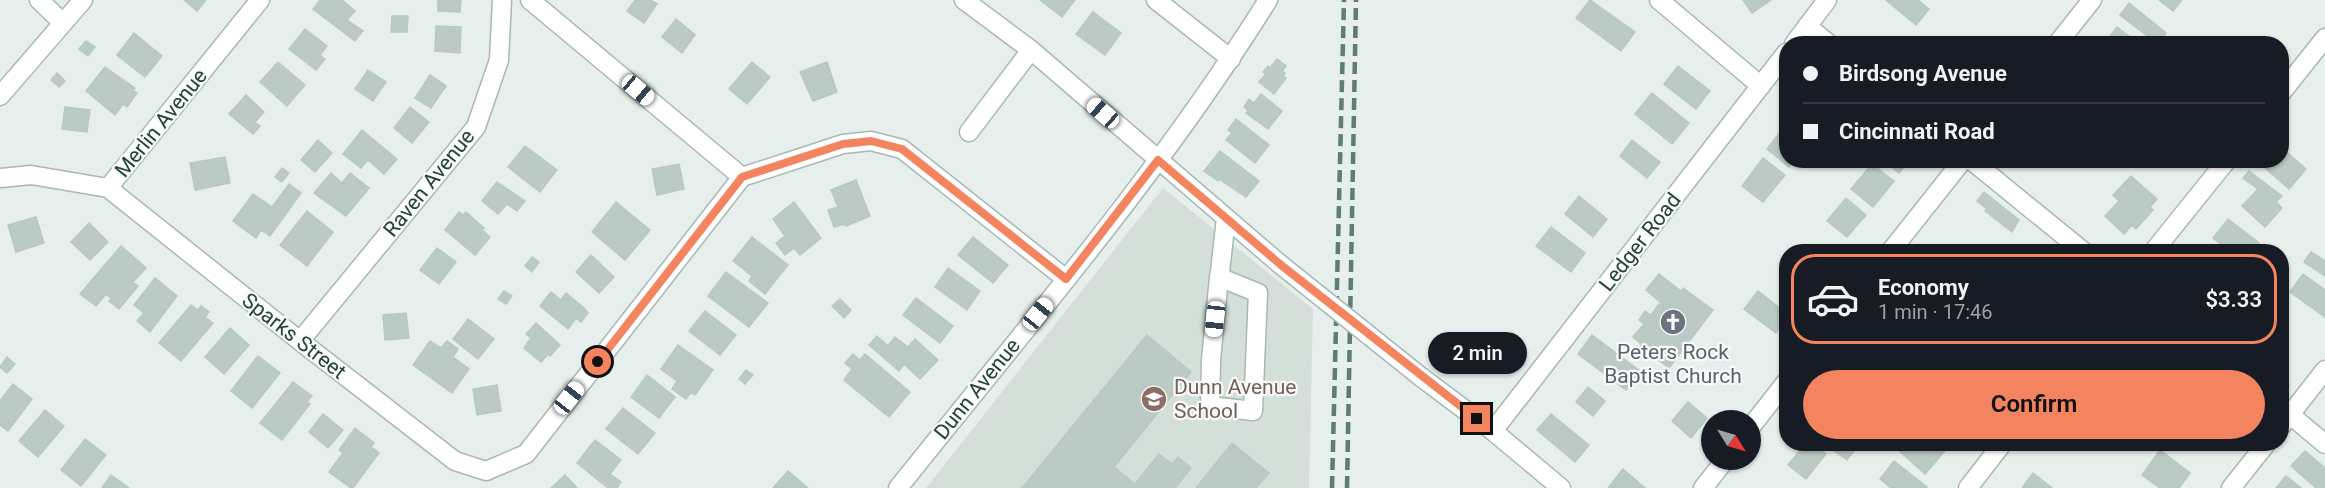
<!DOCTYPE html>
<html lang="en">
<head>
<meta charset="utf-8">
<style>
	:root { --surface:#171b24; --page:#242831; --text:#f1f3f6; --muted:#9ea1a6; --line:#363941; --accent:#f4845f }
	body { margin:0; font-family:Roboto,sans-serif; background:var(--page); color:var(--text); height:100vh; display:flex; flex-direction:column; font-size:22px; white-space:nowrap }
	* { box-sizing:border-box; margin:0 }
	p { font-size:20px; color:var(--muted) }
	.icon { flex:none; width:33px; height:33px; fill:none; stroke:currentColor; stroke-width:2; stroke-linecap:round; stroke-linejoin:round }
	.map { position:relative; flex:1; overflow:hidden }
	.drawer { position:absolute; left:1779px; top:244px; width:510px; height:207px; display:flex; flex-direction:column; background:var(--surface); border-radius:24px; box-shadow:0 2px 4px #0004 }
	.drawer>* { flex:none }
	.top-card { position:absolute; left:1779px; top:36px; width:510px; height:132px; border-radius:24px; box-shadow:0 2px 4px #0004; display:grid; align-content:center; height:132px; padding:0 24px; background:var(--surface) }
	.needle { width:39px; rotate:127deg }
	.controls { position:absolute; left:1701px; top:410px; display:grid; gap:12px }
	.controls a { display:grid; place-items:center; width:60px; height:60px; border-radius:50%; background:var(--surface); box-shadow:0 2px 4px #0004; font-size:30px }
	.end { position:absolute; width:27px; height:27px; margin:-14px; border:8px solid #f4845f; background:#111; box-shadow:0 0 0 3px #111 }
	.from { border-radius:50% }
	.bubble { position:absolute; height:42px; border-radius:21px; background:var(--surface); box-shadow:0 2px 4px #0004; font-size:20px; font-weight:600; line-height:42px; text-align:center }
	.car { position:absolute; width:18px; height:36px; margin:-18px -9px; border-radius:8px; box-shadow:0 0 4px 2px #0007; background:linear-gradient(#fff 24%,#345 0 40%,#fff 0 76%,#345 0 86%,#fff 0) }
	.top-card b { display:flex; align-items:center; gap:21px; height:57px; font-size:22px }
	.top-card b+b { border-top:2px solid var(--line) }
	.top-card i { width:15px; height:15px; background:var(--text) }
	ul { padding:10px 0 0; list-style:none }
	li { display:flex; align-items:center; gap:18px; height:90px; margin:0 12px 9px; padding:0 12px; border:3px solid transparent; border-radius:24px }
	li div { flex:1 }
	li b { display:block; font-size:22px }
	li em { font-style:normal; font-weight:600 }
	li.current { border-color:var(--accent) }
	li>.icon { width:54px; height:54px; stroke-width:1.5 }
	.primary-button { display:flex; gap:12px; margin-top:auto; padding:12px 24px }
	.primary-button a { flex:1; height:69px; border-radius:36px; background:var(--accent); color:#111; font-size:24px; font-weight:600; line-height:69px; text-align:center }
	.map>svg:first-child { display:block }
	.built { fill:#d4dfda }
	.building { fill:#bbcac4; stroke:#b8c9c2; stroke-width:1.5 }
	.lines { fill:none; stroke-linecap:round; stroke-linejoin:round }
	.minor-casing { stroke:#a8b8b2; stroke-width:21 }
	.minor { stroke:#fff; stroke-width:18 }
	.rail { stroke:#5f7d75; stroke-width:4.5; stroke-dasharray:12 6; stroke-linecap:butt }
	.minor-bridge-casing { stroke:#a8b8b2; stroke-width:21; stroke-linecap:butt }
	.minor-bridge { stroke:#fff; stroke-width:18 }
	.route { stroke:#f4845f; stroke-width:8 }
	.labels { text-anchor:middle; dominant-baseline:central; stroke-width:4.5; stroke-linejoin:round; paint-order:stroke }
	.street-label { font-size:21px; fill:#24423a; stroke:#f7fbf9 }
	.worship-label { font-size:21px; fill:#5b616d; stroke:#f7fbf9 }
	.education-label { font-size:21px; fill:#785e54; stroke:#f7fbf9; text-anchor:start }
</style>
</head>
<body>
<div class="map">
<svg width="2325" height="488" viewBox="0 0 2325 488">
	<rect width="100%" height="100%" fill="#e6efeb"/>
	<path class="built" d="M1163 188 1313 309 1309 488H926Z"/>
	<path class="building" d="M184 0H206L197 11Z
		M320 0H342L355 11 347 20 363 31 355 41 313 9Z
		M438 0H461L460 12 438 11Z
		M635 0H651L657 4 644 23 627 11Z
		M1040 0H1075L1062 17Z
		M1590 0 1635 32 1621 51 1576 18Z
		M1743 0H1771L1752 13Z
		M1886 0H1918L1929 9 1916 25Z
		M2159 0H2182L2173 11Z
		M2129 3 2166 33 2158 44 2120 15Z
		M1093 12 1121 33 1105 55 1076 34Z
		M392 16H408L407 32H391Z
		M676 19 695 35 682 53 662 37Z
		M436 26 461 27 460 53 435 51Z
		M2117 27 2137 42 2136 44H2104Z
		M305 29 327 46 320 55 325 59 316 70 289 49Z
		M134 33 162 56 145 77 117 55Z
		M86 41 95 47 88 56 79 49Z
		M1277 59 1286 66 1282 71 1285 73 1283 76 1286 78 1274 94 1259 82 1266 74 1263 72 1268 66 1270 68Z
		M278 62 305 85 287 106 260 82Z
		M752 62 770 77 747 104 729 89Z
		M827 62 837 92 813 101 800 72Z
		M1678 66 1710 91 1696 109 1664 84Z
		M105 67 135 88 133 90 137 93 127 107 123 104 115 115 86 91Z
		M368 70 386 82 373 101 355 89Z
		M57 73 65 81 59 87 51 80Z
		M430 75 446 86 431 108 415 98Z
		M1652 93 1689 123 1672 144 1635 114Z
		M1261 94 1282 111 1268 129 1246 113 1248 110 1244 107 1249 99 1254 103Z
		M246 95 264 112 255 122 260 126 253 134 229 114Z
		M65 107 90 110 87 132 62 129Z
		M410 107 429 122 412 143 394 128Z
		M1236 119 1269 145 1255 163 1226 140 1232 133 1228 130Z
		M1786 125V160H1794L1789 167 1767 149Z
		M362 130 397 159 384 174 368 160 361 168 343 154Z
		M318 140 332 153 315 172 301 160Z
		M1632 140 1660 162 1647 178 1620 156Z
		M525 146 557 170 540 192 508 167Z
		M2282 148 2306 169 2289 189 2265 168 2271 160H2282Z
		M1220 151 1259 181 1246 197 1219 179 1218 181 1204 171Z
		M225 157 230 183 195 190 190 163Z
		M1763 158 1785 175 1763 202 1742 186Z
		M1883 160H1910L1899 173Z
		M679 164 684 189 657 195 652 169Z
		M1872 164 1894 181 1873 207 1851 189Z
		M282 168 289 173 282 182 275 177Z
		M2249 171 2282 196 2276 202 2282 208 2265 227 2242 206 2258 189 2243 178Z
		M331 173 342 183 350 173 369 188 346 216 314 193Z
		M2131 176 2157 199 2150 207 2153 210 2136 229 2132 225 2124 234 2105 216 2119 201 2113 195Z
		M856 180 870 216 846 226 845 224 834 227 828 210 838 207 831 190Z
		M497 182 525 201 517 211 507 204 498 214 482 201Z
		M289 184 301 193 270 236 261 230 256 238 233 221 253 194 272 207Z
		M1984 192 2019 220 2012 232 1985 211 1987 209 1977 201Z
		M1579 196 1607 219 1593 237 1565 214Z
		M1846 198 1866 215 1847 237 1827 221Z
		M616 202 650 230 625 260 592 232Z
		M794 202 821 238 800 255 794 248 785 255 776 243 785 236 773 219Z
		M307 211 333 232 307 266 280 245Z
		M459 212 463 215 466 212 484 228 482 230 490 237 475 255 445 230Z
		M36 217 44 243 16 252 8 225Z
		M2228 219 2259 243 2252 252H2232L2213 238Z
		M89 223 108 242 90 260 71 242Z
		M1551 227 1585 253 1571 272 1536 246Z
		M752 237 788 265 765 294 749 281 752 276 733 261Z
		M973 237 1008 265 993 283 958 255Z
		M121 246 146 268 133 282 138 286 119 309 109 301 111 298 106 294 96 306 80 294Z
		M437 248 456 262 439 284 420 270Z
		M2311 252 2325 261V276L2304 262Z
		M591 255 614 277 599 293 576 272Z
		M532 257 539 262 532 272 525 266Z
		M948 268 980 291 967 310 935 287Z
		M726 272 768 303 749 327 708 296Z
		M1659 274 1681 291 1683 288 1713 310 1669 368 1640 346 1641 344 1633 337 1644 324 1639 320 1645 311 1651 315 1659 304 1668 309 1646 290Z
		M2303 274 2325 290V317L2290 292Z
		M155 278 177 296 150 332 137 321 144 313 134 305Z
		M504 291 512 296 506 304 498 299Z
		M1758 291 1786 313V318L1776 333 1744 309Z
		M551 292 561 300 566 293 584 308 588 313 581 322 576 318 568 329 540 306Z
		M916 298 953 326 940 343 903 315Z
		M840 299 851 310 844 318 832 306Z
		M191 305 198 310 201 306 209 312 205 317 213 323 181 361 159 343Z
		M705 311 736 335 720 355 689 331Z
		M406 313 409 338 385 340 383 315Z
		M468 319 494 339 478 359 453 339Z
		M536 323 560 345 550 356 548 354 541 362 524 348 531 338 526 334Z
		M230 328 249 345 224 374 205 357Z
		M1147 335 1191 372 1114 467 1135 484 1159 454 1172 464 1178 457 1191 468 1175 488H1022Z
		M1592 335 1640 371 1626 390 1578 354Z
		M877 336 888 346 895 337 908 347 915 339 938 360 920 379 904 364 899 371 869 345Z
		M430 341 441 348 447 341 458 349 453 357 469 369 452 393 413 365Z
		M678 345 713 370 695 395 691 392 686 399 672 389 677 381 661 369Z
		M853 354 860 360 865 354 910 392 889 417 844 380 852 369 845 363Z
		M258 356 280 373 252 408 231 391Z
		M7 357 15 364 7 373 0 367Z
		M746 370 753 375 745 384 739 379Z
		M647 375 675 397 659 418 631 397Z
		M293 382 312 396 307 402 310 404 282 440 260 423Z
		M13 384 32 399 8 431 0 425V401Z
		M497 385 501 411 477 415 473 389Z
		M1588 387 1605 401 1593 416 1576 402Z
		M1688 402 1707 418 1691 438 1672 421Z
		M623 408 655 433 638 454 606 429Z
		M45 410 64 426 38 457 19 441Z
		M323 414 343 430 328 448 309 432Z
		M1551 414 1589 445 1575 462 1537 430Z
		M355 428 374 443 371 447 379 453 353 488H351L329 472 343 453 339 450Z
		M85 439 106 455 81 486 61 470Z
		M595 440 621 460 610 474 621 482 617 488H608L577 463Z
		M1232 443 1269 473 1256 488H1196Z
		M1805 444H1813L1826 454 1806 479 1788 465Z
		M1825 444H1859L1847 460Z
		M1898 444H1951L1925 474 1895 447Z
		M2160 450 2190 473 2179 488H2160L2142 475Z
		M2305 451 2325 468V488H2316L2291 466Z
		M1894 461 1927 487 1926 488H1891L1880 479Z
		M1623 469 1645 488H1608Z
		M788 471 808 488H773Z
		M2033 473 2052 488H2022Z
		M111 475 129 488H102Z
		M565 475 577 488H551Z
		M2286 476 2301 488H2276Z"/>
	<g class="lines">
		<g class="minor-casing">
			<path id="minor" d="M39 0 63 23
				M530 0 742 177
				M964 0 1031 50 1281 265
				M1156 0 1231 59
				M1659 0 1761 86
				M1807 26 1829 44
				M1794 44 1827 0
				M2057 44 2092 0
				M2282 92 2325 38
				M0 96 83 0
				M969 132 1031 50
				M1971 160 2084 252
				M742 177 843 144 871 141 902 149 1066 279
				M0 178 31 175 108 188 260 0
				M108 188 300 341 455 461 486 471 526 454 742 177
				M1890 252 1963 160
				M2153 252 2227 160
				M1219 277 1258 293 1253 411 1210 406 1211 360 1219 277 1220 272 1226 218
				M300 341 476 127 499 60 502 0
				M1421 377 1493 431 1561 488
				M2282 408 2325 444
				M2282 425 2325 370
				M1750 428 1786 382
				M1493 431 1786 53
				M898 488C1025 329 1160 173 1268 0
				M1703 488 1726 459
				M1968 488 2002 444
				M2231 488 2266 444"/>
		</g>
		<use href="#minor" class="minor"/>
		<path class="rail" d="M1332 488 1344 0
			M1347 488 1356 0"/>
		<g class="minor-bridge-casing">
			<path id="minor-bridge" d="M1281 265 1421 377"/>
		</g>
		<use href="#minor-bridge" class="minor-bridge"/>
	</g>
	<g class="lines">
		<path class="route" d="M598 362 742 177 843 144 871 141 902 149 1066 279 1158 160 1281 265 1477 419"/>
	</g>
	<defs>
		<g id="church-disc" transform="scale(1.35)"><circle r="9.5" fill="#6b7280" stroke="#f7fbf9"/><path d="M-1.2-6h2.4v3.5h3.3v2.4h-3.3V6h-2.4V-.1h-3.3v-2.4h3.3Z" fill="#fff"/></g>
		<g id="school-disc" transform="scale(1.35)"><circle r="9.5" fill="#8d6e63" stroke="#f7fbf9"/><path d="M0-5L7-2L0 1L-7-2ZM-4 1L0 2.5L4 1V4Q0 6-4 4Z" fill="#fff"/></g>
	</defs>
	<g fill-rule="evenodd">
		<use href="#church-disc" x="1673" y="322"/>
		<use href="#school-disc" x="1154" y="399"/>
	</g>
	<g class="labels">
		<g class="street-label">
			<text transform="translate(161 123) rotate(-51)">Merlin Avenue</text>
			<text transform="translate(429 183) rotate(-51)">Raven Avenue</text>
			<text transform="translate(1640 242) rotate(-52)">Ledger Road</text>
			<text transform="translate(294 336) rotate(38)">Sparks Street</text>
			<text transform="translate(977 389) rotate(-51)">Dunn Avenue</text>
		</g>
		<g class="worship-label">
			<text x="1673" y="352">Peters Rock<tspan x="1673" dy="24">Baptist Church</tspan></text>
		</g>
		<g class="education-label">
			<text x="1174" y="387">Dunn Avenue<tspan x="1174" dy="24">School</tspan></text>
		</g>
	</g>
</svg>
<div class="controls">
<a><svg class="needle" viewBox="-14 -14 28 28"><path d="M0-13l5 13h-10z" fill="#e53935"/><path d="M0 13l5-13h-10z" fill="#9ea1a6"/></svg></a>
</div>
<i class="end from" style="left:598px;top:362px"></i>
<i class="end" style="left:1477px;top:419px"></i>
<div class="bubble" style="left:1428px;top:332px;width:99px">2 min</div>
<i class="car" style="left:638px;top:90px;rotate:130deg"></i>
<i class="car" style="left:1103px;top:113px;rotate:311deg"></i>
<i class="car" style="left:1038px;top:314px;rotate:39deg"></i>
<i class="car" style="left:1215px;top:319px;rotate:186deg"></i>
<i class="car" style="left:569px;top:398px;rotate:38deg"></i>
<div class="top-card">
<b><i class="from"></i>Birdsong Avenue</b>
<b><i></i>Cincinnati Road</b>
</div>
<section class="drawer">
<ul>
<li class="current"><svg class="icon" aria-label="car" viewBox="0 0 24 24"><path d="M5 17H2v-5l4-1 3-4h7l3 4 3 1v5h-3M9 17h6M6 11h13"/><circle cx="7" cy="17" r="2"/><circle cx="17" cy="17" r="2"/></svg><div><b>Economy</b><p>1 min · 17:46</p></div><em>$3.33</em></li>
</ul>
<div class="primary-button"><a>Confirm</a></div>
</section>
</div>
</body>
</html>
